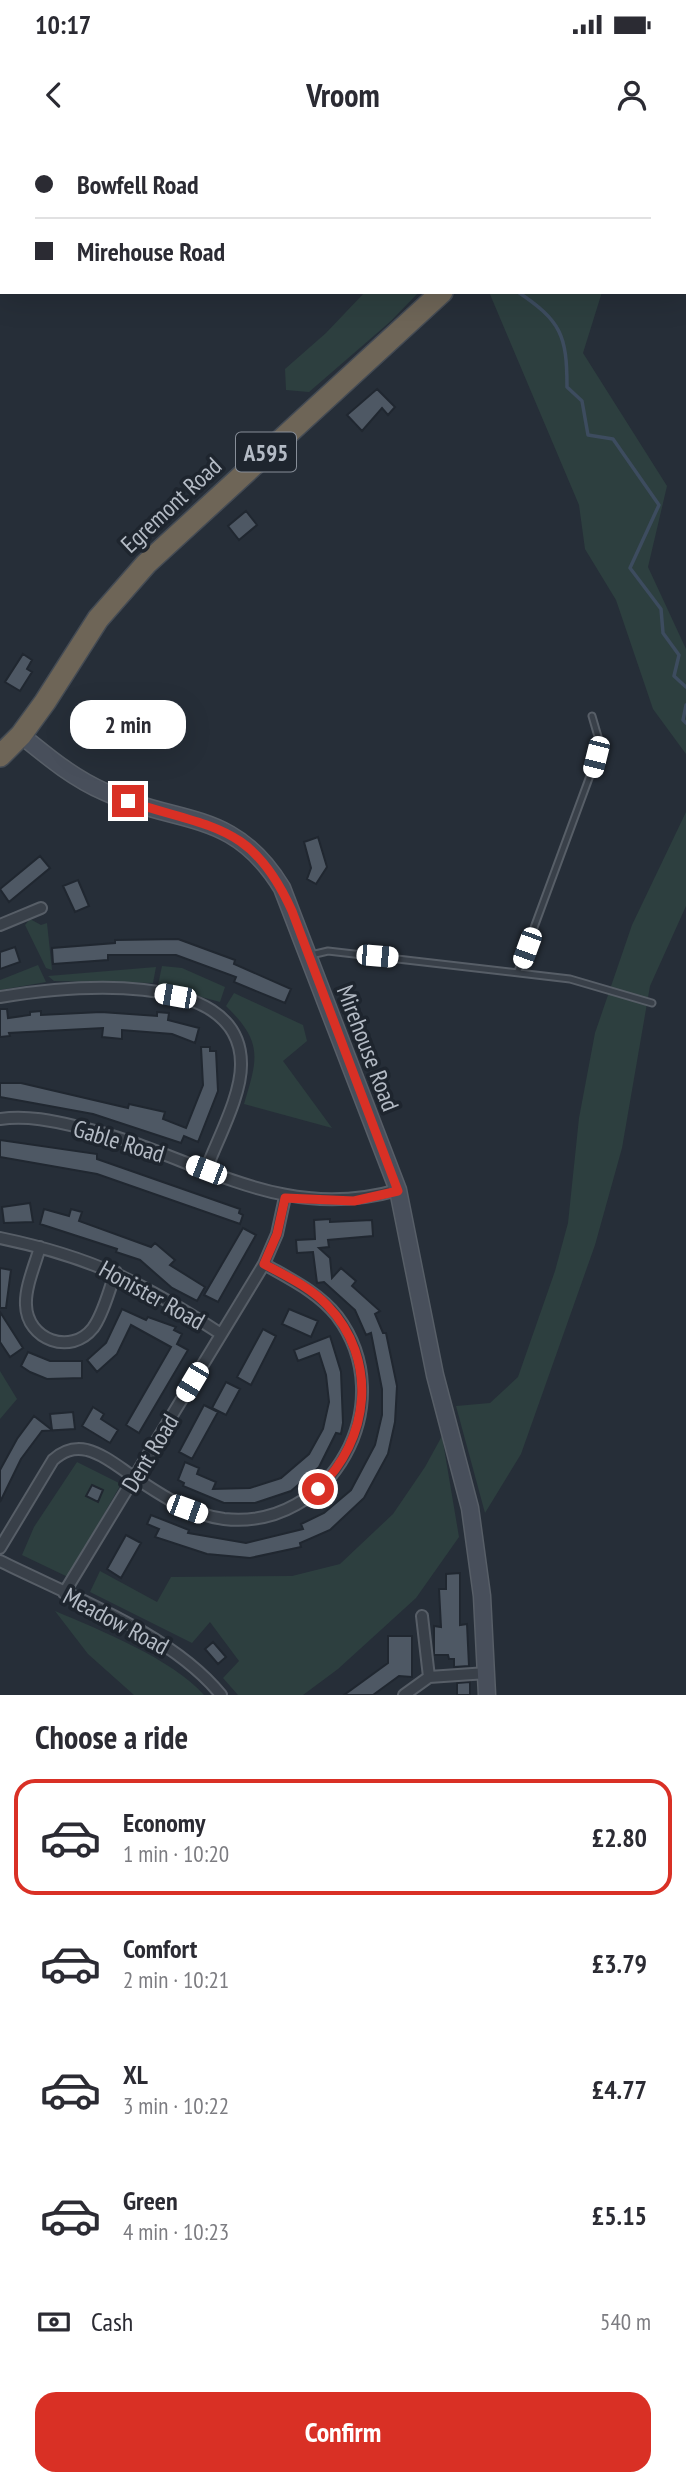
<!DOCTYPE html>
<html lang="en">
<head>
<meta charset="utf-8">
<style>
	:root { --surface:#fff; --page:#f7f7f7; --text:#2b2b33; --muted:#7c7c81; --line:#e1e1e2; --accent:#d93025 }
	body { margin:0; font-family:"PT Sans Narrow",sans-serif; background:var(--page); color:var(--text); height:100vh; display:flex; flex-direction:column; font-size:26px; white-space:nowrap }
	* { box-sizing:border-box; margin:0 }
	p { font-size:23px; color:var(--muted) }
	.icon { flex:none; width:38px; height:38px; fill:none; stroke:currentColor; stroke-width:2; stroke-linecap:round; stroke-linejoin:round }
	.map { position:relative; height:1555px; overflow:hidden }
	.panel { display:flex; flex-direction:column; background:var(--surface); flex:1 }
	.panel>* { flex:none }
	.banner { position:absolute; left:0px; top:0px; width:686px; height:154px; box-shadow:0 7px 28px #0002; display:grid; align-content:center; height:154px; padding:0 35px; background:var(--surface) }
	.end { position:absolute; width:32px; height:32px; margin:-16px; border:9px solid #d93025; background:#fff; box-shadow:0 0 0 4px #fff }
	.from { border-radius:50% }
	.bubble { position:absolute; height:49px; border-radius:21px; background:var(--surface); box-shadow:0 7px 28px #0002; font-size:23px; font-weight:800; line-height:49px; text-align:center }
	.car { position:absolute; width:21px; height:42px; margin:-21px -10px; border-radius:9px; box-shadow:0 0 5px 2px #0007; background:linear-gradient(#fff 24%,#345 0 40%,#fff 0 76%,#345 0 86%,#fff 0) }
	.banner b { display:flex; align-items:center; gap:24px; height:66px; font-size:26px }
	.banner b+b { border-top:2px solid var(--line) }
	.banner i { width:18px; height:18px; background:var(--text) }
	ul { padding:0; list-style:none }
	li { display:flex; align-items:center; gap:21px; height:116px; margin:0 14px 10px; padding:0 21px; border:4px solid transparent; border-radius:21px }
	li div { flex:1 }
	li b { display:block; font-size:26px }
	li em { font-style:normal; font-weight:800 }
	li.current { border-color:var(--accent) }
	li>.icon { width:63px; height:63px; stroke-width:1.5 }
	h2 { padding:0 35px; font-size:32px; line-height:84px }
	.pay { display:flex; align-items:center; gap:18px; height:77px; padding:0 35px; font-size:26px }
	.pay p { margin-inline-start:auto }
	.action { display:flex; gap:14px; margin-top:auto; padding:14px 35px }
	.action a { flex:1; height:80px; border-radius:21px; background:var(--accent); color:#fff; font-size:28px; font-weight:800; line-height:80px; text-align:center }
	.status { display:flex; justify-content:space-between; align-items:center; height:49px; padding:0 35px; background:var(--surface); direction:ltr }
	.status svg { height:19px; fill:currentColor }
	header { display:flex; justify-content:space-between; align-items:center; height:91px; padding:0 35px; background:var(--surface); font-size:32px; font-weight:800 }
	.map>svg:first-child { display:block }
	.green { fill:#2d3f3f }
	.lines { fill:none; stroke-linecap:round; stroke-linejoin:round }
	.stream { stroke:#3d4c5f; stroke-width:3.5 }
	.building { fill:#4e5864; stroke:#202730; stroke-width:2 }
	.lane-casing { stroke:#575e67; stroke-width:9 }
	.street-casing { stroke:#575e67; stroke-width:14 }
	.secondary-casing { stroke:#575e67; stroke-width:19 }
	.highway-casing { stroke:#444b54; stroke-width:24 }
	.lane { stroke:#394049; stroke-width:5 }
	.street { stroke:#394049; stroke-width:10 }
	.secondary { stroke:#484f5b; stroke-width:16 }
	.highway { stroke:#6e6557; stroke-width:21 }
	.route { stroke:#d93025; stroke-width:9 }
	.labels { text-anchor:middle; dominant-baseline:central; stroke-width:7; stroke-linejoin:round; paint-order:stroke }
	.shield { fill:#1e252e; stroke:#878e98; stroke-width:2 }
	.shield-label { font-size:23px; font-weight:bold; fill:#b4bbc5 }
	.street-label { font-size:24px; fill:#b4bbc5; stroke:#1e252e }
</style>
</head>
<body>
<div class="status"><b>10:17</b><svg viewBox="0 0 49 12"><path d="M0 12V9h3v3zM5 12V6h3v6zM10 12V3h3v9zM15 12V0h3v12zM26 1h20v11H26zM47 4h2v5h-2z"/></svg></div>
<header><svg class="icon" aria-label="back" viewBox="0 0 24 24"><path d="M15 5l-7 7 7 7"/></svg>Vroom<svg class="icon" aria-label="person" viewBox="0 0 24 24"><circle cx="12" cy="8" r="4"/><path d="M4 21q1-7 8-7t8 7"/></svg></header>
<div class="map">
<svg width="686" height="1555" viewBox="0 0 686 1555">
	<rect width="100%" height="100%" fill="#262e38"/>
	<path class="green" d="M365 152H419L391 181 309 252 286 250 285 229 326 193Z
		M489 152H602L583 213 667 346 648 427 686 509V614L653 569 616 460 585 409 579 365Z
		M686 672V766L650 846 622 1008 595 1105 521 1314 485 1373 456 1266 490 1263 518 1237 555 1131 568 1083 579 978 595 893 632 785Z
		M30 779 41 785 47 783 52 830 46 828 25 785Z
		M38 825 46 842 0 850V840Z
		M162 826 182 828 225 847 220 862 158 845Z
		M156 827 153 843 54 841 48 836Z
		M234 853 303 885 307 901 283 921 332 988 244 964C258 918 263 902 226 866Z
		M0 1231 17 1259 0 1279Z
		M442 1296 459 1397 416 1458 338 1529 303 1555H238L223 1538 239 1521 210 1482 192 1503 90 1452 100 1431 157 1462 171 1437 292 1436 340 1424 393 1374 425 1327Z
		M77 1322 121 1344 68 1437 22 1415 34 1387Z
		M55 1471C100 1490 172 1519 204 1555H134L88 1514Z"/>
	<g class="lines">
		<path class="stream" d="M518 152C561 181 567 195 567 247L582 261 588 295 613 299 659 365 630 428 661 469 663 493 679 515 674 536 686 547
			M686 565 683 580 686 583"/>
	</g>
	<path class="building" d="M377 249 395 267 388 275 382 268 362 291 347 275Z
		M246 371 257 385 239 400 228 386Z
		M23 514 32 520 27 529 32 532 20 551 5 542Z
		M318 697 327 727 316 744 307 739 311 728 304 702Z
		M40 716 50 728 9 762 0 749Z
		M78 740 89 766 75 772 63 746Z
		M178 799 235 820 234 824 291 849 285 863 234 842 236 837 176 815H108V820L53 824 52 808 115 803V800Z
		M15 807 20 822 0 829V812Z
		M0 869H7L8 878 30 875V872L41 871V875L101 872 157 876V872L169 873 168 880 199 888 195 903 172 894 122 890V899L102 897 103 888 9 893 10 896 0 897Z
		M201 907H210V911H216L218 951 198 1002 184 996 181 1003 93 974 0 957V943H21L128 968 129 964 165 972 163 979 186 988 203 945Z
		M0 1000 97 1014V1019L240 1069 239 1073 243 1075 240 1084 97 1034 0 1017Z
		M30 1063 33 1082 4 1083 2 1067Z
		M44 1069 69 1076 71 1069 82 1072 79 1081 151 1107 155 1103 175 1120 170 1125 205 1147 197 1161 172 1148 140 1120 116 1112 117 1109 40 1084Z
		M330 1079V1082L372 1080 373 1096 328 1100 329 1107 319 1108 330 1118 332 1138 341 1128 356 1141 352 1146 380 1171 375 1174 383 1193H386L397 1246 395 1282 388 1314 364 1358 330 1390 300 1403 301 1407 250 1418 207 1414 155 1397 159 1389 147 1384 151 1375 189 1390 188 1393 246 1403 303 1389 301 1384 324 1373 351 1350 375 1305 382 1275V1249L371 1193 366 1195 355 1170 324 1142 317 1143 313 1112 297 1113 296 1100 315 1099 314 1080Z
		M243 1088 256 1095 218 1162 204 1155Z
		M0 1128 11 1130 6 1168H0Z
		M122 1169 146 1180 148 1177 176 1187 174 1190 182 1194 177 1204 188 1210 139 1293 126 1285 171 1207 131 1185 117 1214 97 1232 87 1220 106 1203Z
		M289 1169 318 1181 311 1197 282 1184Z
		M0 1172 23 1208 10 1217 0 1202Z
		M263 1189 276 1196 251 1245 237 1237Z
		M330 1196 341 1232 343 1283 341 1294 336 1293 319 1327 291 1351 255 1363H224L183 1346 184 1343 178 1340 185 1322 199 1328 197 1334 216 1342 213 1349 250 1348 281 1338 309 1314 323 1289 329 1262 326 1235 319 1213 298 1221 294 1210Z
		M28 1212 50 1221H82V1238L47 1239 30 1232 21 1226Z
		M226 1242 240 1249 226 1275 212 1268Z
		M204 1265 218 1272 192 1319 179 1312Z
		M93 1267 104 1274 101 1279 118 1290 110 1303 82 1286Z
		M73 1272 75 1289 42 1291 21 1319 0 1362V1330L17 1299 34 1276 52 1290 50 1274Z
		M92 1345 103 1350 98 1362 86 1356Z
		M126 1395 141 1403 121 1438 107 1429Z
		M460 1433V1485L467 1484 469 1526 454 1527V1519H449L448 1515H434V1486L441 1487 439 1449H446V1434Z
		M388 1496H412V1537L399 1536 373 1555H344L388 1523Z
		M213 1502 226 1517 218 1524 205 1509Z
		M470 1542V1555H457V1543Z"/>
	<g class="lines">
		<g class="lane-casing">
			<path id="lane" d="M311 815 328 811 570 839 652 863
				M518 831 591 633 599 600 592 576"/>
		</g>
		<g class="street-casing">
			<path id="street" d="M0 785 41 768
				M0 857C62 847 240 826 241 923 242 955 217 1000 206 1030
				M0 979C27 975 54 981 79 987 194 1013 275 1085 398 1050
				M0 1098C92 1117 143 1143 221 1194
				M40 1107C35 1125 25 1147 26 1165 27 1200 71 1216 93 1188 104 1173 109 1149 116 1132
				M0 1408 53 1320C63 1311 73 1307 87 1310 102 1314 115 1324 128 1333 158 1353 187 1374 224 1379 332 1391 402 1262 337 1176 318 1152 290 1139 264 1124
				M0 1421C70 1456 172 1494 221 1555
				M64 1453 264 1124 277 1094 285 1057
				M422 1476 429 1537
				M404 1555 429 1537 487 1533"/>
		</g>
		<g class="secondary-casing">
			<path id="secondary" d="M21 595C48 617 73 638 105 652 180 686 233 668 282 748L398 1050 435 1235 470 1368 482 1456 487 1555"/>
		</g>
		<g class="highway-casing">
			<path id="highway" d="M684 19H686
				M0 616 21 595 45 562 98 479 146 424 442 152"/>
		</g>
		<use href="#lane" class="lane"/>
		<use href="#street" class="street"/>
		<use href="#secondary" class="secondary"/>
		<use href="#highway" class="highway"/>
	</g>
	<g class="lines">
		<path class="route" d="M128 661C211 689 252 682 292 771L398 1051 354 1061 285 1058 277 1094 264 1124C286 1136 310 1147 327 1165 379 1219 370 1300 318 1349"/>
	</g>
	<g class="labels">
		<rect class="shield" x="236" y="292.5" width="60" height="39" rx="5"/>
		<g class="shield-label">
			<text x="266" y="312">A595</text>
		</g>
		<g class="street-label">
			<text transform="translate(171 365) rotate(-43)">Egremont Road</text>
			<text transform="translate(368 908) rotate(69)">Mirehouse Road</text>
			<text transform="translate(119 1001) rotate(17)">Gable Road</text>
			<text transform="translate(152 1155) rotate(29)">Honister Road</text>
			<text transform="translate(150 1313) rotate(-59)">Dent Road</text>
			<text transform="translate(116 1481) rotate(28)">Meadow Road</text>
		</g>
	</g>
</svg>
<i class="end from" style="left:318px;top:1349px"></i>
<i class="end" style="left:128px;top:661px"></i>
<div class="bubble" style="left:70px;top:560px;width:116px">2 min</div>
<i class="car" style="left:596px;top:617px;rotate:194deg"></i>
<i class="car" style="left:527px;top:808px;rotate:200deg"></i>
<i class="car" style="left:377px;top:816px;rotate:95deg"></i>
<i class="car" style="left:175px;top:856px;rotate:280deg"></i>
<i class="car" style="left:206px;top:1030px;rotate:291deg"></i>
<i class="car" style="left:192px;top:1242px;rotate:211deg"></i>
<i class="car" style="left:187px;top:1369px;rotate:110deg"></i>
<div class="banner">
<b><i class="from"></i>Bowfell Road</b>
<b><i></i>Mirehouse Road</b>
</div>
</div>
<section class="panel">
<h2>Choose a ride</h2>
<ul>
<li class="current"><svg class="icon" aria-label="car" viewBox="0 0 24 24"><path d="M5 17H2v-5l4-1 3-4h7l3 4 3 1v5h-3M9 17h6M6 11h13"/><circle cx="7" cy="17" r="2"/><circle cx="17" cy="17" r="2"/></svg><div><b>Economy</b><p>1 min · 10:20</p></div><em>£2.80</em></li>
<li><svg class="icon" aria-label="car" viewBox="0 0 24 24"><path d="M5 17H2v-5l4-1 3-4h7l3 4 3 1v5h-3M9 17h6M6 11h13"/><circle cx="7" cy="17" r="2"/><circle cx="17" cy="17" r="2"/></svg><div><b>Comfort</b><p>2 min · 10:21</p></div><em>£3.79</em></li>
<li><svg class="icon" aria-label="car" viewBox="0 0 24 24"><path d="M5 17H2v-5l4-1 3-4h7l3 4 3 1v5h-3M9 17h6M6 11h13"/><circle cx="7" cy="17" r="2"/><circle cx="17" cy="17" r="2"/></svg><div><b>XL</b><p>3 min · 10:22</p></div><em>£4.77</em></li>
<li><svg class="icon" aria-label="car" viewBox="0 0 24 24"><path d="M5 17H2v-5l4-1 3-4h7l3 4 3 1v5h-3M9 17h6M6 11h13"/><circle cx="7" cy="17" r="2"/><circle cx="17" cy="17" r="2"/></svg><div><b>Green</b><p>4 min · 10:23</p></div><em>£5.15</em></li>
</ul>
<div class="pay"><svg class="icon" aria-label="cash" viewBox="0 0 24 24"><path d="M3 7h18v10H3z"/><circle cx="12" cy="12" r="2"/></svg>Cash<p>540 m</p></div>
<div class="action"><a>Confirm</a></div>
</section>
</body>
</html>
